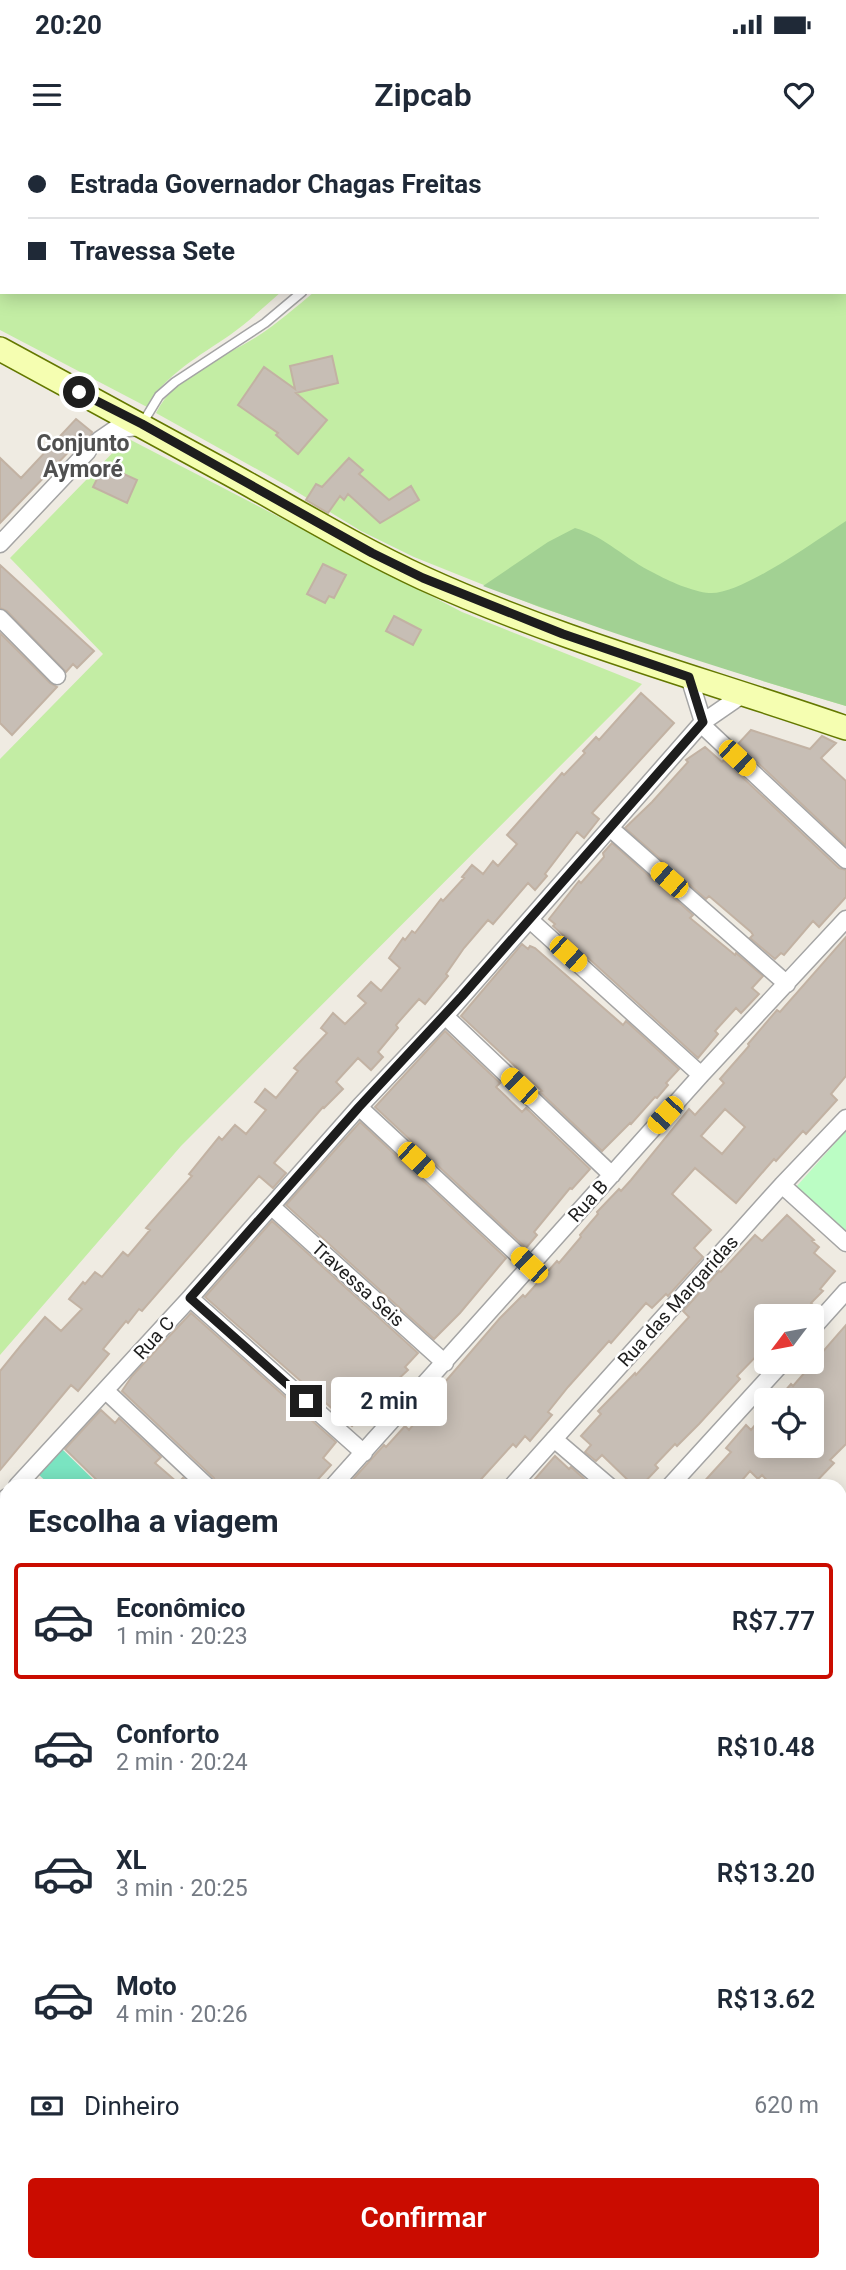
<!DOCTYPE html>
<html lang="pt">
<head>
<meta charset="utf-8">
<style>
	:root { --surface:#fff; --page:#f6f6f7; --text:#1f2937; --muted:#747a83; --line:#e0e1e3; --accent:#ca0c00 }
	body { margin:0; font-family:Roboto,sans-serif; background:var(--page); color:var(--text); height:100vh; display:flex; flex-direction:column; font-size:26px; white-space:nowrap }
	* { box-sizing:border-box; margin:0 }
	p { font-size:23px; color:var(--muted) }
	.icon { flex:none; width:38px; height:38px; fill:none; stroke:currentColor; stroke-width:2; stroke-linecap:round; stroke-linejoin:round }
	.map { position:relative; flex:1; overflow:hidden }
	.panel { position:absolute; left:0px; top:1339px; width:847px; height:793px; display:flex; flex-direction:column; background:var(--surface); border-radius:21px 21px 0 0; box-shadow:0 4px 18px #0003 }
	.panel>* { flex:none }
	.guide { position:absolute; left:0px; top:0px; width:847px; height:154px; box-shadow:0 4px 18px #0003; display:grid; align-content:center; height:154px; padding:0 28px; background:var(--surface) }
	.needle { width:46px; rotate:238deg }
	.controls { position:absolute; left:754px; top:1164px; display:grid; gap:14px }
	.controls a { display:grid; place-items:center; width:70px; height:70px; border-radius:7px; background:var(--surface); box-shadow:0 4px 18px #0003; font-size:35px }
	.end { position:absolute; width:32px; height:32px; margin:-16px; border:9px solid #1d1d1d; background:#fff; box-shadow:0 0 0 4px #fff }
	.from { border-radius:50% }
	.bubble { position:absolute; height:49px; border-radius:7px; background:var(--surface); box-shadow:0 4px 18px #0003; font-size:23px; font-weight:600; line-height:49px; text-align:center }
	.car { position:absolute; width:21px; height:42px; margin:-21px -10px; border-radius:9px; box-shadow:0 0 5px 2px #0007; background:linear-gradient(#f5c518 24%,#345 0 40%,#f5c518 0 76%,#345 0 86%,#f5c518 0) }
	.guide b { display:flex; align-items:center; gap:24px; height:66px; font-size:26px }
	.guide b+b { border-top:2px solid var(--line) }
	.guide i { width:18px; height:18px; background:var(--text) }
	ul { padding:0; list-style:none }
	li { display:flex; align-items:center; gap:21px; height:116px; margin:0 14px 10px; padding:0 14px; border:4px solid transparent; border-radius:7px }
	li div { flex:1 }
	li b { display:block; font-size:26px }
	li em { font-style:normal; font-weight:600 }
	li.active { border-color:var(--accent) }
	li>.icon { width:63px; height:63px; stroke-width:1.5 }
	h2 { padding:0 28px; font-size:32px; line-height:84px }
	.pay { display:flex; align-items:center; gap:18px; height:77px; padding:0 28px; font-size:26px }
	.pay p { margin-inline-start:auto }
	.cta { display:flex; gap:14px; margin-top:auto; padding:14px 28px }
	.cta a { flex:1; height:80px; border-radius:7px; background:var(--accent); color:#fff; font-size:28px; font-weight:600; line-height:80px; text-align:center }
	.status { display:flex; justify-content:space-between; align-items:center; height:49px; padding:0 35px; background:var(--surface); direction:ltr }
	.status svg { height:19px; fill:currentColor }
	header { display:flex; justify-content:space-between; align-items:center; height:91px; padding:0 28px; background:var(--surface); font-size:32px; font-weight:600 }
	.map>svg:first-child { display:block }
	.grass { fill:#c3eda4 }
	.forest { fill:#a2d193 }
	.park { fill:#bbfdc4 }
	.pitch { fill:#7ae4c1 }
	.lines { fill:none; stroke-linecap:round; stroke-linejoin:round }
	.river { stroke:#9fcde0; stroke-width:32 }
	.building { fill:#c7beb5; stroke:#c2b2a3; stroke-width:2; fill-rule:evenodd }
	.lane-casing { stroke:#a4a4a4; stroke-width:11 }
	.street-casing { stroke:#a4a4a4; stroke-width:19 }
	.secondary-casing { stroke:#647800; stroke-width:26 }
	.lane { stroke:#fff; stroke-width:8 }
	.street { stroke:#fff; stroke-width:16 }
	.secondary { stroke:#f5feb1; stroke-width:23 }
	.route { stroke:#1d1d1d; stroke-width:9 }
	.labels { text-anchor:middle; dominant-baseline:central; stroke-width:5; stroke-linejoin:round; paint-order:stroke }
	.street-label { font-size:19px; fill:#1d1d1d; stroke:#fff }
	.quarter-label { font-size:23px; font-weight:bold; fill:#505050; stroke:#fff }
</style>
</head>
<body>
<div class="status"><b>20:20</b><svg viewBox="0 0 49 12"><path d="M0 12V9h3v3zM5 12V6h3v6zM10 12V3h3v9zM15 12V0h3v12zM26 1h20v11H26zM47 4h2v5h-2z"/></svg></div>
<header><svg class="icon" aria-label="menu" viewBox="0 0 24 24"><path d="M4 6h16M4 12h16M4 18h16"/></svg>Zipcab<svg class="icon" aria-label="heart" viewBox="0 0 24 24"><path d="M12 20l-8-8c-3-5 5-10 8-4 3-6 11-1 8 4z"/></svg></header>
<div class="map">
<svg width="846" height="2130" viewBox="0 0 846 2130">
	<rect width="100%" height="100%" fill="#efebe2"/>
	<path class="grass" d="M0 0H846V566L769 543 539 467 414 417 361 391 289 347 156 273C177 232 222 219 258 196 278 183 296 167 314 152H845V2H2V152H281C264 167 248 182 230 195 201 215 164 235 147 267L0 190Z
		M127 298 462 472 642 544 181 1006 0 1215V619L103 514 10 418Z"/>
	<path class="forest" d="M846 381V566C724 530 602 491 483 446L548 402 575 388C606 397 625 419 654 433 668 441 694 452 709 453 740 456 818 399 846 381Z
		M0 1385 7 1386V1449L0 1448Z
		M846 1413V1848H840V1416Z
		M0 1472 7 1474V1705L0 1701Z
		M0 1761 7 1767V2124H298L299 2130H0Z
		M840 1870H846V2130H373L376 2124H840Z"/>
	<path class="park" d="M846 991V1092L796 1047Z"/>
	<path class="pitch" d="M62 1309 100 1346H51L38 1334Z"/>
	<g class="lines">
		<path class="river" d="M840 1402 846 1400
			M0 1462 7 1463"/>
	</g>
	<path class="building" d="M332 216 338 243 296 253 327 280 298 314 276 295 278 293 238 265 264 227 295 249 290 226Z
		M76 279 92 292 89 301 81 303 79 301 0 383V318L21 338Z
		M349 318 363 330 359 334 389 360 411 346 419 360 380 383 348 354 344 360 340 356 328 373 306 360 316 344 322 347Z
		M104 325 137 340 127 363 93 347Z
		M323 424 346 435 334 458 329 456 325 463 307 454Z
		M0 425 94 511 77 528 73 524 66 532 7 471 0 468Z
		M394 476 421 490 413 505 386 491Z
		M0 493 50 543 57 547 12 595 0 583Z
		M641 553 674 583 592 673 599 679 584 698 577 692 545 734 547 736 535 750 528 743 493 784 488 780 464 808 446 834 448 836 425 864 419 859 396 885 398 888 378 912 383 917 371 930 358 918 336 942 343 949 324 968 323 967 274 1023 286 1033 273 1048 259 1036 142 1171 139 1169 128 1183 126 1181 103 1209 109 1214 78 1251 71 1245 0 1330V1231L22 1204 45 1177 61 1191 82 1169 69 1159 83 1142 85 1144 95 1132 102 1137 123 1112 128 1116 150 1090 146 1088 192 1036 189 1034 219 997 222 1000 235 985 246 994 266 970 255 962 265 949 276 958 298 931 294 928 327 893 321 888 333 873 345 884 366 863 358 856 371 842 381 851 400 828 389 818 403 798 405 800 412 791 415 793 441 759 443 761 464 738 462 737 472 725 483 734 493 721 498 726 517 704 507 695 562 633 564 635 585 613 583 611 596 597 599 600Z
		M751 590 810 609 822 596 836 603 821 618 846 641V706L738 604Z
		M705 607 722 622 724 620 839 728 846 730V757L819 787 813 781 784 815 781 813 775 819 750 798 753 795 751 792 709 756 706 759 625 688 652 662 688 622 686 620Z
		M612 703 693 775 690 778 735 815 736 813 763 836 752 848 759 854 741 873 736 868 715 891 718 894 698 918 553 786 555 784 549 779 579 741 581 743 604 717 603 713Z
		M846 797V936L831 954 837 960 806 994 803 991 776 1021 774 1019 736 1063 695 1028 672 1054 711 1090 694 1108 703 1117 668 1156 666 1154 652 1168 646 1163 611 1203 609 1201 568 1247 548 1272 552 1275 530 1301 525 1296 516 1307 513 1304 475 1346H347L384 1305 386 1307 405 1286 409 1290 431 1263 427 1259 437 1248 439 1249 500 1178 523 1155 525 1157 557 1121 559 1123 581 1097 580 1095 598 1074 597 1072 619 1049 621 1051 631 1040 689 969 695 975 724 943 720 939 749 906 748 904 777 870 780 872ZM725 969 745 987 722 1014 701 996Z
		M522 804 528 809 530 806 535 808 623 885 626 881 679 929 666 943 668 945 657 958 655 957 631 984 630 983 602 1011 540 952 542 951 461 876Z
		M445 891 500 943 496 947 522 972 526 968 590 1029 572 1049 570 1048 534 1092 537 1095 526 1108 375 967Z
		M360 982 506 1118 460 1173 434 1199 286 1065Z
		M787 1075 814 1100 812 1101 819 1107 814 1113 835 1131 820 1149 823 1151 811 1163 816 1168 809 1176H766V1206L737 1236 740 1239 699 1284 677 1306 675 1304 655 1325 658 1328 641 1346H634L602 1315 596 1321 585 1312 591 1305 581 1296 601 1274 598 1271 635 1233 636 1235 689 1177 683 1171 719 1131 721 1132 755 1095 762 1101Z
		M272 1081 418 1213 405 1227 408 1230 379 1257 352 1286 205 1157Z
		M191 1173 336 1302 323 1318 331 1325 312 1346H217L214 1338 122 1251 132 1236Z
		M846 1185V1304L830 1320 834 1323 812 1346H772L762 1335 758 1339 750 1331 737 1346H700L731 1312 726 1308 746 1285 751 1290 766 1272V1306H812V1260H777L791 1244 793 1246Z
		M101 1270 115 1283 119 1278 161 1317 155 1323 178 1343 183 1338 191 1346H103L65 1309Z
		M555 1316 569 1329 571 1327 592 1346H542L535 1339Z"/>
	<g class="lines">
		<g class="lane-casing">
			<path id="lane" d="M142 284 159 256 175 242 265 183 302 152"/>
		</g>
		<g class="street-casing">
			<path id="street" d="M99 300 115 289 142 287
				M0 404 88 311
				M0 478 57 536
				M703 582 745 553
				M701 584 846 720
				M610 688 787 844
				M530 780 701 935
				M445 876 612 1035
				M359 967 529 1125
				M782 1045 846 1103
				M271 1066 445 1223
				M190 1158 364 1313
				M812 1189 846 1151
				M106 1251 207 1346
				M554 1299 609 1346
				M17 1346 190 1158 359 967 445 876 701 584 703 582 689 537
				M333 1346 701 935 846 779
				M512 1346 782 1045 846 978
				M670 1346 783 1222
				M7 1357V1365
				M0 1712 7 1716
				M840 1859H846"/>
		</g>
		<g class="secondary-casing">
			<path id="secondary" d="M0 209C76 251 152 291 228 333 292 368 356 407 423 438 559 500 704 539 846 588"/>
		</g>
		<use href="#lane" class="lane"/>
		<use href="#street" class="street"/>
		<use href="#secondary" class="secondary"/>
	</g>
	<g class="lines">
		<path class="route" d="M79 252 142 284 372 413 423 438 563 494 689 537 703 582 462 856 359 967 190 1158 306 1261"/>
	</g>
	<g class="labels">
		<g class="street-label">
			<text transform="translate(588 1061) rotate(-48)">Rua B</text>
			<text transform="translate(358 1144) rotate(42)">Travessa Seis</text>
			<text transform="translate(678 1161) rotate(-48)">Rua das Margaridas</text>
			<text transform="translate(154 1198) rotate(-48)">Rua C</text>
		</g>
		<g class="quarter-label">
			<text x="83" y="303">Conjunto<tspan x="83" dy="26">Aymoré</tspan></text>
		</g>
	</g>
</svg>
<div class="controls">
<a><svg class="needle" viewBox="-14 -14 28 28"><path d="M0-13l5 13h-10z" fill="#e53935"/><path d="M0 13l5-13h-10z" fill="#747a83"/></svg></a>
<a><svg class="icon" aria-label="locate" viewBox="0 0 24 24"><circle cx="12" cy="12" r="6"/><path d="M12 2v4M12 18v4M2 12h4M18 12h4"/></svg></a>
</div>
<i class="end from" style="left:79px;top:252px"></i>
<i class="end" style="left:306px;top:1261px"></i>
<div class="bubble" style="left:331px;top:1237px;width:116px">2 min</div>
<i class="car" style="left:737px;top:618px;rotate:133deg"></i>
<i class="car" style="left:669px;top:740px;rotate:311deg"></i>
<i class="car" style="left:568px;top:814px;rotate:132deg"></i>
<i class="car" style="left:519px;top:946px;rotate:314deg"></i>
<i class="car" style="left:665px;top:975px;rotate:222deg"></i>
<i class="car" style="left:416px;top:1020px;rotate:133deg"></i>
<i class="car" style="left:529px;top:1125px;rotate:313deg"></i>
<div class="guide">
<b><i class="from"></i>Estrada Governador Chagas Freitas</b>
<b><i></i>Travessa Sete</b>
</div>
<section class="panel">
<h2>Escolha a viagem</h2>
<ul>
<li class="active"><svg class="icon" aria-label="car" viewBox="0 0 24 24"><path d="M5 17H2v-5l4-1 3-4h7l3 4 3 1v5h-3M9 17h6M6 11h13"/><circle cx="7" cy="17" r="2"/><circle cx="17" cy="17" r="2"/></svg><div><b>Econômico</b><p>1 min · 20:23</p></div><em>R$7.77</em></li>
<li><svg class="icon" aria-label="car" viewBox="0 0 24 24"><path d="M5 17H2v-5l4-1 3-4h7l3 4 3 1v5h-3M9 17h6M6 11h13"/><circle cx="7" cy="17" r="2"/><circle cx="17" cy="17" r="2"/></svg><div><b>Conforto</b><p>2 min · 20:24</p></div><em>R$10.48</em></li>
<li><svg class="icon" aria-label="car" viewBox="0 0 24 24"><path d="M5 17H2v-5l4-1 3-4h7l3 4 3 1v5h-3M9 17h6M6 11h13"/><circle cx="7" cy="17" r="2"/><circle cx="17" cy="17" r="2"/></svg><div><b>XL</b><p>3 min · 20:25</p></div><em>R$13.20</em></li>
<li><svg class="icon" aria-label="car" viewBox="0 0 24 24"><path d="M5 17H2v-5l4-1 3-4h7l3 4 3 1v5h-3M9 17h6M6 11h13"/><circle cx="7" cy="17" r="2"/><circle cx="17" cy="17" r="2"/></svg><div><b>Moto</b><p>4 min · 20:26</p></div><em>R$13.62</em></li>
</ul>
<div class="pay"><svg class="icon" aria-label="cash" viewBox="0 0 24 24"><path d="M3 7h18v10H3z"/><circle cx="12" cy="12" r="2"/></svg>Dinheiro<p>620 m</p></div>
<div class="cta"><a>Confirmar</a></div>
</section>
</div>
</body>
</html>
